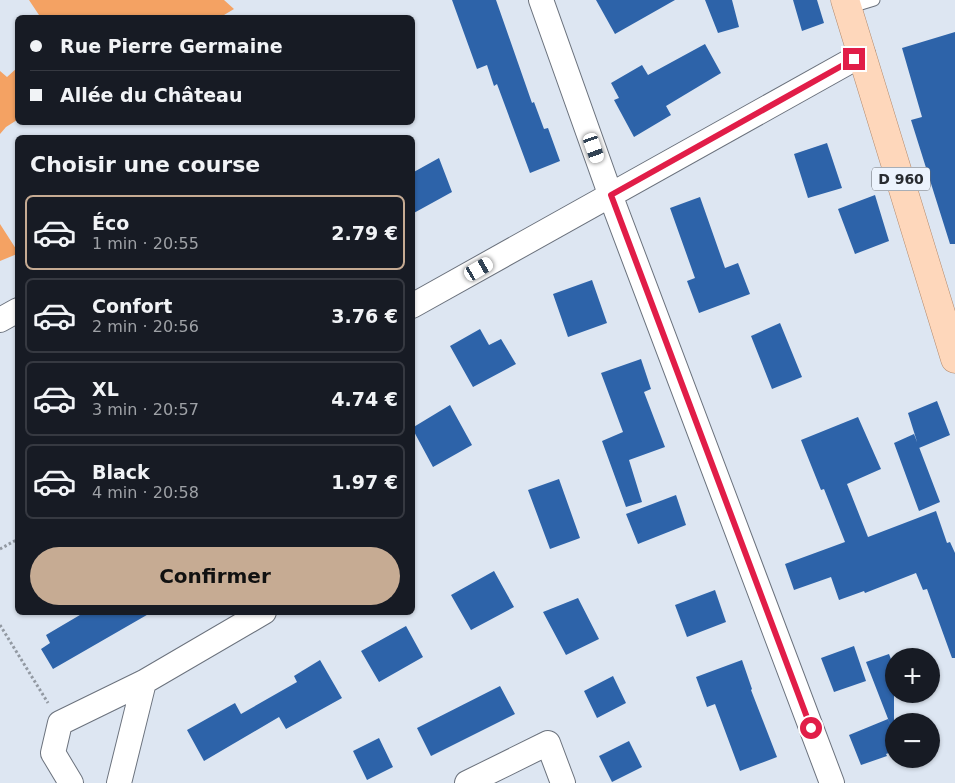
<!DOCTYPE html>
<html lang="fr">
<head>
<meta charset="utf-8">
<style>
	:root { --surface:#171b24; --page:#20242c; --text:#f1f3f6; --muted:#9ea1a6; --line:#363941; --accent:#c6ab93 }
	body { margin:0; font-family:"DejaVu Sans",sans-serif; background:var(--page); color:var(--text); height:100vh; display:flex; flex-direction:column; font-size:19px; white-space:nowrap }
	* { box-sizing:border-box; margin:0 }
	p { font-size:16px; color:var(--muted) }
	.icon { flex:none; width:28px; height:28px; fill:none; stroke:currentColor; stroke-width:2; stroke-linecap:round; stroke-linejoin:round }
	.map { position:relative; flex:1; overflow:hidden }
	.drawer { position:absolute; left:15px; top:135px; width:400px; height:480px; display:flex; flex-direction:column; background:var(--surface); border-radius:8px; box-shadow:0 1px 4px #0004 }
	.drawer>* { flex:none }
	.top-card { position:absolute; left:15px; top:15px; width:400px; height:110px; border-radius:8px; box-shadow:0 1px 4px #0004; display:grid; align-content:center; height:110px; padding:0 15px; background:var(--surface) }
	.buttons { position:absolute; left:885px; top:648px; display:grid; gap:10px }
	.buttons a { display:grid; place-items:center; width:55px; height:55px; border-radius:50%; background:var(--surface); box-shadow:0 1px 4px #0004; font-size:25px }
	.end { position:absolute; width:22px; height:22px; margin:-11px; border:6px solid #e11d48; background:#fff; box-shadow:0 0 0 2px #fff }
	.from { border-radius:50% }
	.car { position:absolute; width:15px; height:30px; margin:-15px -8px; border-radius:6px; box-shadow:0 0 4px 1px #0007; background:linear-gradient(#fff 24%,#345 0 40%,#fff 0 76%,#345 0 86%,#fff 0) }
	.top-card b { display:flex; align-items:center; gap:18px; height:48px; font-size:19px }
	.top-card b+b { border-top:1px solid var(--line) }
	.top-card i { width:12px; height:12px; background:var(--text) }
	ul { padding:0; list-style:none }
	li { display:flex; align-items:center; gap:15px; height:75px; margin:0 10px 8px; padding:0 5px; border:2px solid var(--line); border-radius:8px }
	li div { flex:1 }
	li b { display:block; font-size:19px }
	li em { font-style:normal; font-weight:600 }
	li.current { border-color:var(--accent) }
	li>.icon { width:45px; height:45px; stroke-width:1.5 }
	h2 { padding:0 15px; font-size:22px; line-height:60px }
	.cta { display:flex; gap:10px; margin-top:auto; padding:10px 15px }
	.cta a { flex:1; height:58px; border-radius:30px; background:var(--accent); color:#111; font-size:20px; font-weight:600; line-height:58px; text-align:center }
	.map>svg:first-child { display:block }
	.forest { fill:#f4a263 }
	.building { fill:#2d63a9 }
	.lines { fill:none; stroke-linecap:round; stroke-linejoin:round }
	.lane-casing { stroke:#6b727d; stroke-width:13 }
	.street-casing { stroke:#6b727d; stroke-width:26 }
	.primary-casing { stroke:#b38a6d; stroke-width:29 }
	.path { stroke:#9299a2; stroke-width:3; stroke-dasharray:2.5 2.5; stroke-linecap:butt }
	.lane { stroke:#fff; stroke-width:11 }
	.street { stroke:#fff; stroke-width:24 }
	.primary { stroke:#fed7bb; stroke-width:28 }
	.route { stroke:#e11d48; stroke-width:6 }
	.labels { text-anchor:middle; dominant-baseline:central; stroke-width:5; stroke-linejoin:round; paint-order:stroke }
	.shield { fill:#ecf3fd; stroke:#64686e; stroke-width:1 }
	.shield-label { font-size:14px; font-weight:bold; fill:#292c31 }
</style>
</head>
<body>
<div class="map">
<svg width="955" height="783" viewBox="0 0 955 783">
	<rect width="100%" height="100%" fill="#dde6f2"/>
	<path class="forest" d="M29 0H224L234 9 219 18H41Z
		M17 68V120L6 127 0 134V71L7 77Z
		M0 224 18 252 17 254 0 261Z"/>
	<path class="building" d="M452 0H496L532 103 534 102 544 129 548 128 560 161 530 173 497 84 494 86 487 65 477 69Z
		M596 0H675L615 34Z
		M705 0H732L739 27 718 33Z
		M793 0H817L824 23 802 31Z
		M955 32V244H950L911 120 922 117 902 48Z
		M705 44 721 73 666 106 671 115 634 137 614 100 619 98 611 83 642 65 648 75Z
		M827 143 842 188 808 198 794 154Z
		M439 158 452 192 412 214V173Z
		M875 195 889 241 855 254 838 209Z
		M700 197 725 268 738 263 750 294 699 313 687 281 695 278 670 208Z
		M592 280 607 323 568 337 553 294Z
		M780 323 802 377 772 389 751 336Z
		M480 329 489 345 501 339 516 364 473 387 450 346Z
		M641 359 651 389 644 392 665 447 629 460 642 502 626 507 602 441 623 432 601 373Z
		M937 401 950 435 919 448 908 413Z
		M450 405 472 445 433 467 412 428Z
		M858 417 881 469 847 484 868 537 936 511 947 543 950 542 955 553V658H952L927 589 923 590 916 573 865 593 864 591 839 600 831 577 794 590 785 564 845 542 824 489 821 490 801 440Z
		M914 434 940 502 919 511 894 443Z
		M559 479 580 538 550 549 528 490Z
		M676 495 686 525 638 544 626 514Z
		M494 571 514 607 471 630 451 595Z
		M715 590 726 622 687 637 675 605Z
		M578 598 599 639 566 655 543 612Z
		M85 612H152L53 669 41 649 50 643 46 635Z
		M406 626 423 657 379 682 361 651Z
		M854 646 866 681 834 692 821 658Z
		M889 654 894 667V729H892L866 662Z
		M320 660 342 698 286 729 279 717 204 761 187 730 235 703 241 714 297 682 294 676Z
		M742 660 752 689 751 690 777 757 740 771 715 704 707 707 696 677Z
		M613 676 626 703 597 718 584 691Z
		M500 686 515 714 431 756 417 728Z
		M888 719 894 734V751L886 754 887 756 861 765 849 735Z
		M379 738 393 767 367 780 353 751Z
		M629 741 642 767 612 782 599 756Z"/>
	<g class="lines">
		<g class="lane-casing">
			<path id="lane" d="M848 8 874 0"/>
		</g>
		<g class="street-casing">
			<path id="street" d="M541 0 614 205 832 783
				M412 306 863 54
				M0 320 18 310
				M71 783 53 753 60 723 144 682 264 612
				M119 783 144 682
				M467 783 548 743 563 783"/>
		</g>
		<g class="primary-casing">
			<path id="primary" d="M845 0 955 359"/>
		</g>
		<path class="path" d="M0 549 18 539
			M0 625 48 703"/>
		<use href="#lane" class="lane"/>
		<use href="#street" class="street"/>
		<use href="#primary" class="primary"/>
	</g>
	<g class="lines">
		<path class="route" d="M811 728 611 195 854 59"/>
	</g>
	<g class="labels">
		<rect class="shield" x="872" y="167.5" width="58" height="23" rx="4"/>
		<g class="shield-label">
			<text x="901" y="179">D 960</text>
		</g>
	</g>
</svg>
<div class="buttons">
<a>+</a>
<a>−</a>
</div>
<i class="end from" style="left:811px;top:728px"></i>
<i class="end" style="left:854px;top:59px"></i>
<i class="car" style="left:594px;top:148px;rotate:161deg"></i>
<i class="car" style="left:479px;top:269px;rotate:60deg"></i>
<div class="top-card">
<b><i class="from"></i>Rue Pierre Germaine</b>
<b><i></i>Allée du Château</b>
</div>
<section class="drawer">
<h2>Choisir une course</h2>
<ul>
<li class="current"><svg class="icon" aria-label="car" viewBox="0 0 24 24"><path d="M5 17H2v-5l4-1 3-4h7l3 4 3 1v5h-3M9 17h6M6 11h13"/><circle cx="7" cy="17" r="2"/><circle cx="17" cy="17" r="2"/></svg><div><b>Éco</b><p>1 min · 20:55</p></div><em>2.79 €</em></li>
<li><svg class="icon" aria-label="car" viewBox="0 0 24 24"><path d="M5 17H2v-5l4-1 3-4h7l3 4 3 1v5h-3M9 17h6M6 11h13"/><circle cx="7" cy="17" r="2"/><circle cx="17" cy="17" r="2"/></svg><div><b>Confort</b><p>2 min · 20:56</p></div><em>3.76 €</em></li>
<li><svg class="icon" aria-label="car" viewBox="0 0 24 24"><path d="M5 17H2v-5l4-1 3-4h7l3 4 3 1v5h-3M9 17h6M6 11h13"/><circle cx="7" cy="17" r="2"/><circle cx="17" cy="17" r="2"/></svg><div><b>XL</b><p>3 min · 20:57</p></div><em>4.74 €</em></li>
<li><svg class="icon" aria-label="car" viewBox="0 0 24 24"><path d="M5 17H2v-5l4-1 3-4h7l3 4 3 1v5h-3M9 17h6M6 11h13"/><circle cx="7" cy="17" r="2"/><circle cx="17" cy="17" r="2"/></svg><div><b>Black</b><p>4 min · 20:58</p></div><em>1.97 €</em></li>
</ul>
<div class="cta"><a>Confirmer</a></div>
</section>
</div>
</body>
</html>
